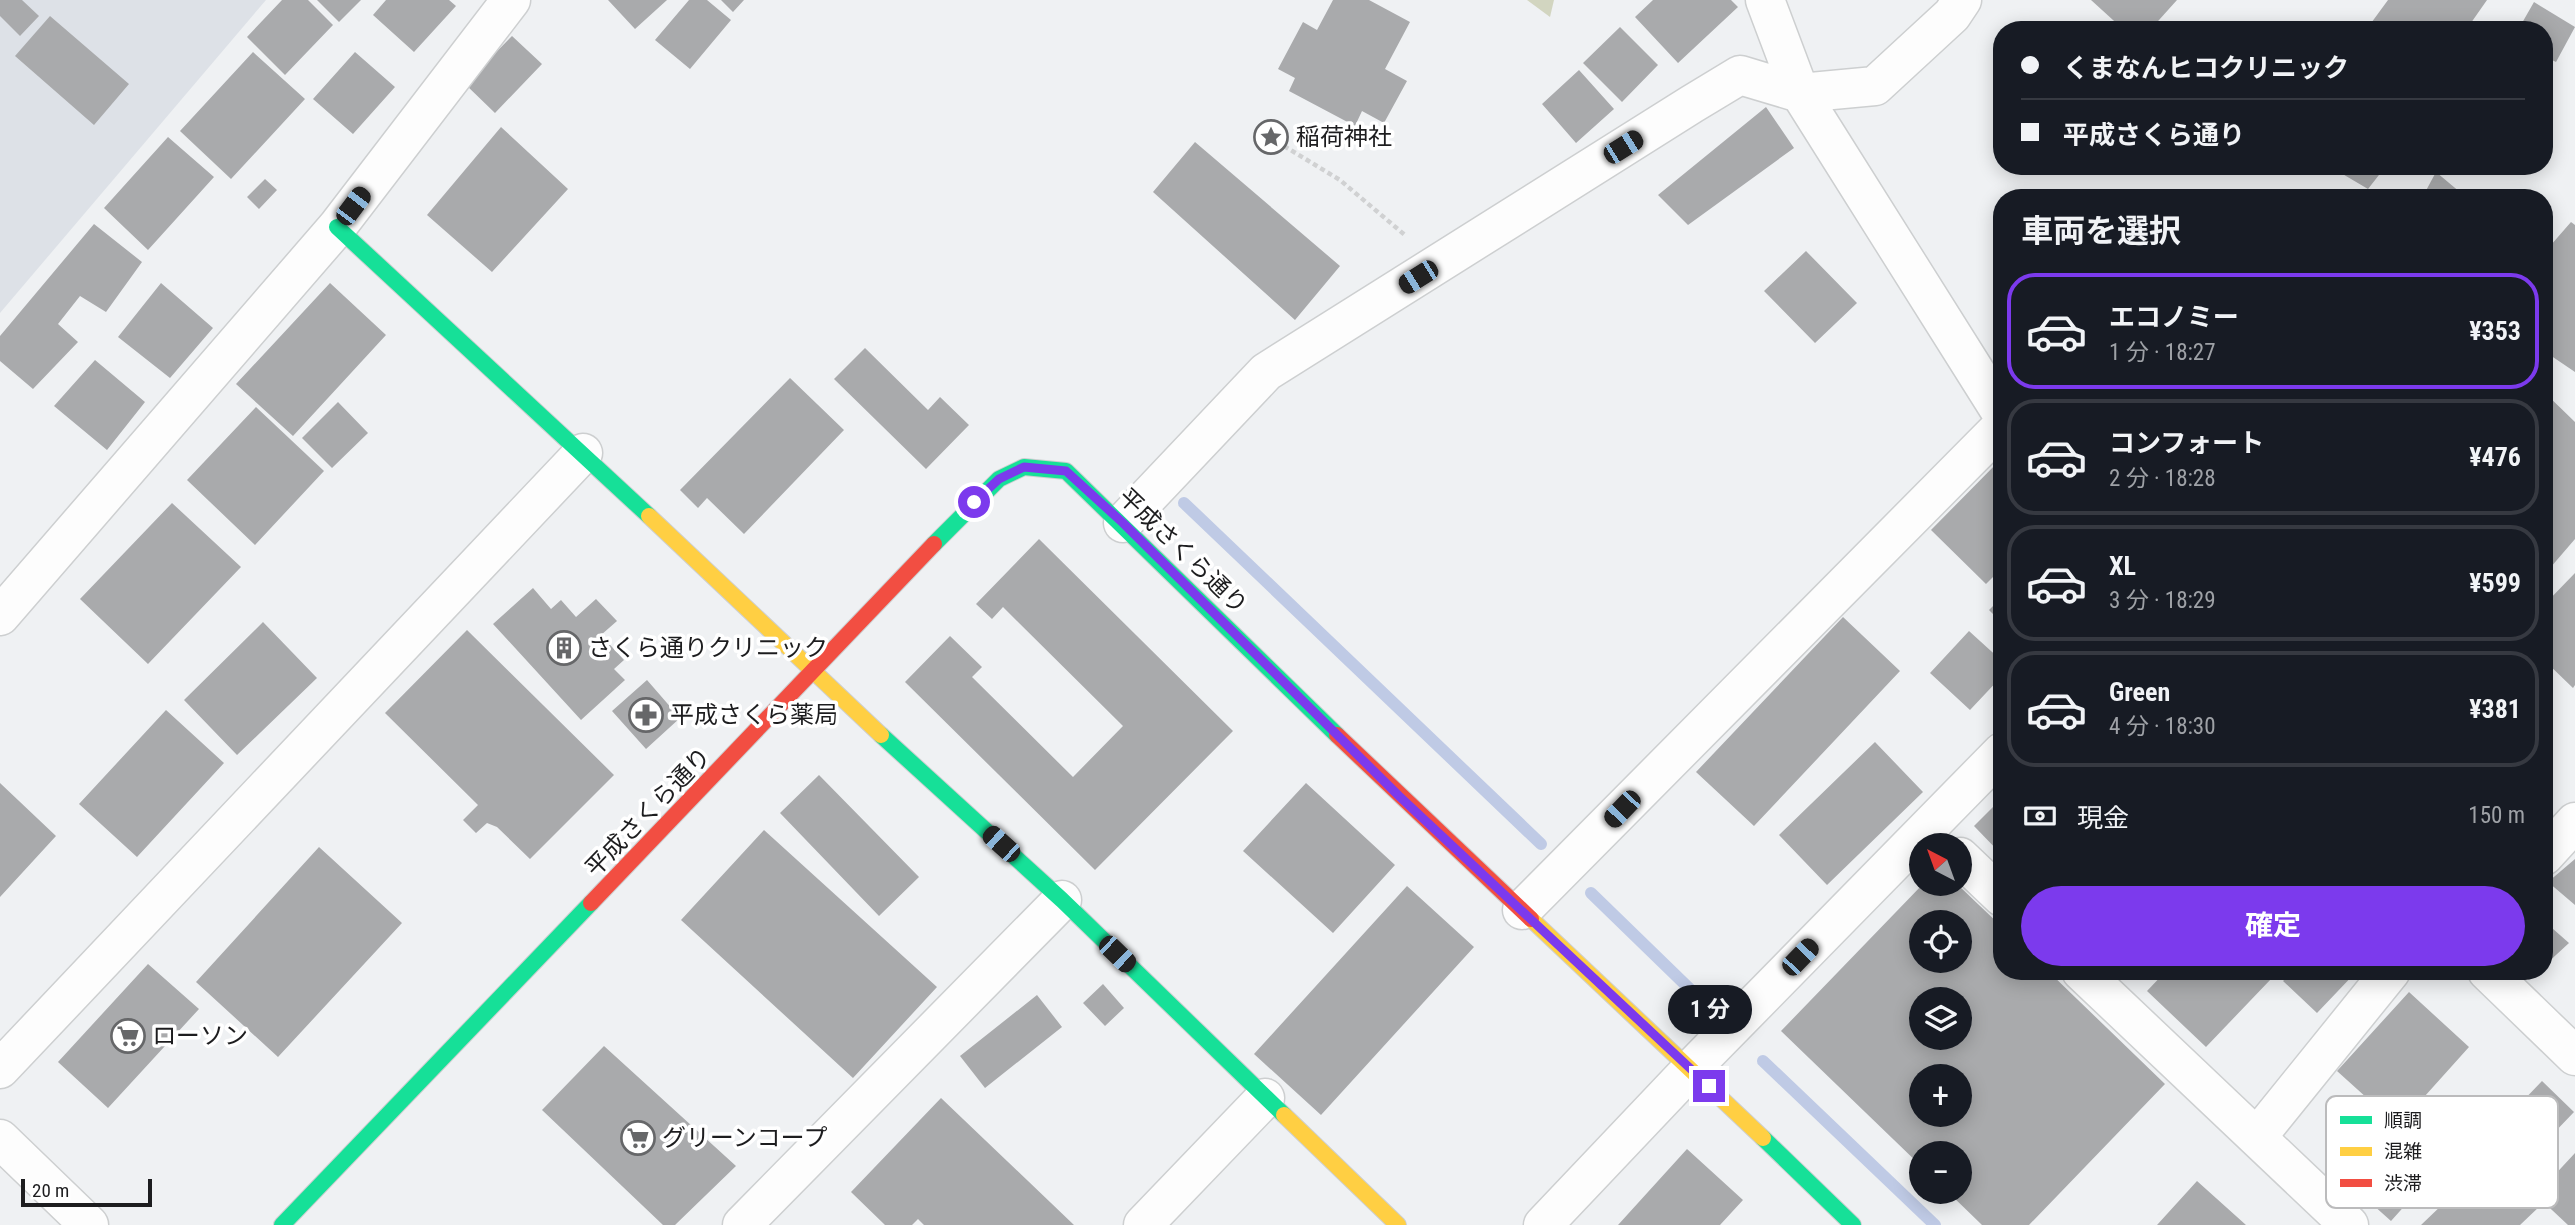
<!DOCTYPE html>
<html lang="ja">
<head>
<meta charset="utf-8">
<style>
	:root { --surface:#171b24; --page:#242831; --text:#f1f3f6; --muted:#9ea1a6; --line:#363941; --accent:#7c3aed }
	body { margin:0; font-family:"Roboto Condensed","Noto Sans JP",sans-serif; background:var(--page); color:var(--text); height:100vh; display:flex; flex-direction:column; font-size:26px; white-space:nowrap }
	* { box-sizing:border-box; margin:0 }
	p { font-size:23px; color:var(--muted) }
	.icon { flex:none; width:38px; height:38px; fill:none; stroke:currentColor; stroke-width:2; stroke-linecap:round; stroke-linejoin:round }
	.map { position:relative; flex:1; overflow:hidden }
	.side { position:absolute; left:1993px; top:189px; width:560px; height:791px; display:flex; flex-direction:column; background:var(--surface); border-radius:28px; box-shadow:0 4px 18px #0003 }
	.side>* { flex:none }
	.guide { position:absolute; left:1993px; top:21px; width:560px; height:154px; border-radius:28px; box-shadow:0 4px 18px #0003; display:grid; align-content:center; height:154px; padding:0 28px; background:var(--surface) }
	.needle { width:46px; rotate:319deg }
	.controls { position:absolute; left:1909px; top:833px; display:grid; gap:14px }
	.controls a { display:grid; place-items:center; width:63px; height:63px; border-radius:50%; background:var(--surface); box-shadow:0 4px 18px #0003; font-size:35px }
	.scale { position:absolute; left:21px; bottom:18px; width:131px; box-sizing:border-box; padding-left:7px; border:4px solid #1d1d1f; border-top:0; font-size:19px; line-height:24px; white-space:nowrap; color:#1d1d1f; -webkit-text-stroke:5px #fff; paint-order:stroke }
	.end { position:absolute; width:32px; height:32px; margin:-16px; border:9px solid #7c3aed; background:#fff; box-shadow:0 0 0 4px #fff }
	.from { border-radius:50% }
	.bubble { position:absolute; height:49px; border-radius:24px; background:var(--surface); box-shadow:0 4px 18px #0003; font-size:23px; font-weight:700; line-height:49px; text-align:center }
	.car { position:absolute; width:21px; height:42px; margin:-21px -10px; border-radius:9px; box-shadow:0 0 5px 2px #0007; background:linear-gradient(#222 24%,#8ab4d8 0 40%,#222 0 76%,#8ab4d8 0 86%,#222 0) }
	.guide b { display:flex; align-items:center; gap:24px; height:66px; font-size:26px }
	.guide b+b { border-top:2px solid var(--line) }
	.guide i { width:18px; height:18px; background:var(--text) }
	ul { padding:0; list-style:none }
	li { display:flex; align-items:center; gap:21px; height:116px; margin:0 14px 10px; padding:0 14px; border:4px solid var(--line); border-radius:28px }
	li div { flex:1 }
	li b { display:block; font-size:26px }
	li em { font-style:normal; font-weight:700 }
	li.active { border-color:var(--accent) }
	li>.icon { width:63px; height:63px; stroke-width:1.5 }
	h2 { padding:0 28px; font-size:32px; line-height:84px }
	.pay { display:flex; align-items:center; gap:18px; height:77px; padding:0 28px; font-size:26px }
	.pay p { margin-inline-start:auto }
	.cta { display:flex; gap:14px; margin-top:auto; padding:14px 28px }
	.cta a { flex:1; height:80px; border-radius:42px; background:var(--accent); color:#fff; font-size:28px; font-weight:700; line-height:80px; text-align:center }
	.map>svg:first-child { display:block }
	.built { fill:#dde1e7 }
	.forest { fill:#d2d5c0 }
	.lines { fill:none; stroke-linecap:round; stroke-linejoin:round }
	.stream { stroke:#bfcae5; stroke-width:12 }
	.building { fill:#a9aaac; fill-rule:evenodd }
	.street-casing { stroke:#cdcfd0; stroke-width:41 }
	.fast-casing { stroke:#cdcfd0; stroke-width:18 }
	.slow-casing { stroke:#cdcfd0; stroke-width:18 }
	.jam-casing { stroke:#cdcfd0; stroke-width:18 }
	.path { stroke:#d0d1d2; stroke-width:4.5; stroke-dasharray:5 3.5; stroke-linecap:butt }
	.street { stroke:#fdfdfd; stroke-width:38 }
	.fast { stroke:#16e098; stroke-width:16 }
	.slow { stroke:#ffcf43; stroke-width:16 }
	.jam { stroke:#f24e42; stroke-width:16 }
	.route { stroke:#7c3aed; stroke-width:9 }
	.labels { text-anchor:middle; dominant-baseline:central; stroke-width:7; stroke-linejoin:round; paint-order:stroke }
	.poi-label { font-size:24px; fill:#1d1d1f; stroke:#fff; text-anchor:start }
	.street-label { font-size:24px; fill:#1d1d1f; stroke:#fff }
	.key { fill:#fff; stroke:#bbbbbc; stroke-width:2 }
	.key-label { font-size:19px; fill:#1d1d1f }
</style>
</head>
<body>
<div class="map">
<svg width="2575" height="1225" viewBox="0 0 2575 1225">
	<rect width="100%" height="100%" fill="#eff1f3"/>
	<path class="built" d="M0 0H266L0 313Z"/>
	<path class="forest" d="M1527 0H1554L1550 17Z"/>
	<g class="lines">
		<path class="stream" d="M1184 503 1541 844
			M1591 893 1696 995
			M1763 1061 1935 1225"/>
	</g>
	<path class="building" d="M0 0H22L39 16 20 36 0 16Z
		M282 0H308L333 25 285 75 247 37Z
		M317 0H361L339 22Z
		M386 0H449L456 6 414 52 373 15Z
		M608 0H667L635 29Z
		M689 0H707L731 20 690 69 655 40Z
		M721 0H744L733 12Z
		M1333 0H1369L1410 22 1385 69 1407 81 1384 123 1362 111 1355 126 1289 91 1295 78 1278 69 1303 22 1317 30Z
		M1653 0H1731L1738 7 1678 63 1635 17Z
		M2091 0H2177L2150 30H2124Z
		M2388 0H2487L2466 30H2366Z
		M2534 2 2575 27 2556 62 2544 56V30H2518Z
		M50 16 129 84 94 125 15 56Z
		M1620 27 1658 65 1622 102 1583 63Z
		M512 36 542 64 495 113 465 84Z
		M253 52 305 99 231 179 180 131Z
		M355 52 395 87 353 134 313 99Z
		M1579 70 1614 109 1576 143 1542 104Z
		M1766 107 1794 148 1688 225 1658 195Z
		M501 127 568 189 492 272 427 215Z
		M168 137 214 177 148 250 104 208Z
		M1195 142 1340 266 1295 320 1153 192Z
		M2329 166H2386L2368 189Z
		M2436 172 2467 198H2422Z
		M265 179 277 190 259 209 247 197Z
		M2571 222 2575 225V372L2544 351V253Z
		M94 224 142 262 106 312 80 296 58 324 78 342 33 389 0 361V336Z
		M1806 251 1857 303 1815 343 1764 291Z
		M161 283 213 328 170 378 118 337Z
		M330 283 386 335 293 436 236 384Z
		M865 348 928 410 940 397 969 425 926 469 834 379Z
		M95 360 145 402 107 450 54 406Z
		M790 378 844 430 744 534 707 498 698 508 680 490Z
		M2544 392 2575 422V539L2544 575Z
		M338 402 368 433 332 468 302 438Z
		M256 407 324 471 255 545 187 480Z
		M2002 458V568L1986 584 1931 530Z
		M172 503 241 567 148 664 80 599Z
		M1039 539 1233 731 1095 870 905 682 950 636 982 667 972 677 1073 777 1123 726 1003 607 992 619 976 604Z
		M2575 573V685L2573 688 2544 660V605Z
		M533 588 551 609 561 600 576 617 596 599 617 621 601 635 624 660 614 669 625 680 581 720 493 624Z
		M2002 597V623L1989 610Z
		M1843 617 1900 671 1754 826 1696 772Z
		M263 622 317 678 237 755 184 700Z
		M467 630 614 775 530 859 497 827 487 823 476 833 463 820 478 805 385 713Z
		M1969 631 2002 661V676L1970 710 1930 673Z
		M647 680 680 718 646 749 612 711Z
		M166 710 224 763 137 857 79 804Z
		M1875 742 1923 792 1827 885 1779 835Z
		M819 775 919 877 879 916 780 813Z
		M0 783 56 836 0 897Z
		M1306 783 1395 865 1333 933 1243 851Z
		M2002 798V855L1974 826Z
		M764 830 937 987 853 1078 681 920Z
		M319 847 402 923 278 1057 196 982Z
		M2575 859V905L2548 882Z
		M1923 884H1957L2002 927V971H2048L2165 1084 2029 1225H1982L1948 1192H1960V1153H1922V1167L1781 1031ZM1922 922H1960V961H1922ZM1922 999H1960V1038H1922ZM1922 1076H1960V1115H1922Z
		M1407 886 1474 947 1321 1115 1254 1054Z
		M2544 921 2569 943 2544 966Z
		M148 964 199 1009 108 1108 58 1062Z
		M2166 971H2263L2271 979 2206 1047 2147 991Z
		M2293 971H2357L2317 1013 2283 981Z
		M2520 971H2538L2529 980Z
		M1103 984 1124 1008 1105 1026 1083 1003Z
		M2409 992 2469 1047 2398 1126 2337 1071Z
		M1037 995 1062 1027 985 1088 960 1056Z
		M604 1046 736 1166 675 1225H663L542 1110Z
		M2542 1081 2574 1112 2527 1161 2494 1131Z
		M941 1098 1074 1225H924L918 1219 912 1225H885L851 1192Z
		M2398 1139 2435 1172 2391 1221 2354 1188Z
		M1687 1149 1743 1200 1720 1225H1618Z
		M2575 1153V1225H2568L2536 1195Z
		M2492 1157 2540 1206 2520 1225H2421Z
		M2197 1181 2246 1225H2157Z"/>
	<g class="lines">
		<g class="street-casing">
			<path id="street" d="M1765 0 1800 93 2002 414
				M1123 523 1266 372 1692 104 1740 75 1800 93 1875 86 1952 15 1962 0
				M0 616 337 227 511 0
				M2544 856 2575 822
				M1960 857 2002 897
				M1522 910 2002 426
				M2081 971 2349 1225
				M2487 971 2575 1056
				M0 1069 583 453
				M2257 1137 2391 971
				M0 1139 89 1225
				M742 1225 1062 900
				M1143 1225 1265 1098
				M1543 1225 1691 1069 2002 752"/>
		</g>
		<g class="fast-casing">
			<path id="fast" d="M337 227 649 516
				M934 544 999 479 1024 467 1066 471 1337 735
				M881 735 1062 900 1284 1115
				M1763 1138 1853 1225
				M282 1225 591 903"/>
		</g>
		<g class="slow-casing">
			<path id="slow" d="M649 516 881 735
				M1531 919 1763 1138
				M1284 1115 1398 1225"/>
		</g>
		<g class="jam-casing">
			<path id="jam" d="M1337 735 1531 919
				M591 903 934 544"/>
		</g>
		<path class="path" d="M1284 146 1340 180 1406 236"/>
		<use href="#street" class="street"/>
		<use href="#fast" class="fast"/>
		<use href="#slow" class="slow"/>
		<use href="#jam" class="jam"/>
	</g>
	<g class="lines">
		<path class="route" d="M974 502 999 479 1024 467 1066 471 1123 523 1399 796 1709 1086"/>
	</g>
	<defs>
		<g id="sight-ring" transform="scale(1.75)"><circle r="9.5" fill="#fff" stroke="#666769" stroke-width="1.5"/><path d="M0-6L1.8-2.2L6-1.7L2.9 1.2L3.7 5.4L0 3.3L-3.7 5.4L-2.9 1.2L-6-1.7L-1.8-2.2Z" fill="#666769"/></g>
		<g id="building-ring" transform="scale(1.75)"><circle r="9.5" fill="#fff" stroke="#666769" stroke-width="1.5"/><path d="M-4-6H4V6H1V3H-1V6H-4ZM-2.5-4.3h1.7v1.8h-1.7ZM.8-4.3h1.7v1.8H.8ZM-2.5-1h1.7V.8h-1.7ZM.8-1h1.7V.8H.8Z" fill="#666769"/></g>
		<g id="pharmacy-ring" transform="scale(1.75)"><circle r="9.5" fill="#fff" stroke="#666769" stroke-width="1.5"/><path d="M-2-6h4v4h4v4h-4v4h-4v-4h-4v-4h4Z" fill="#666769"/></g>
		<g id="supermarket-ring" transform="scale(1.75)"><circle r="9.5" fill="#fff" stroke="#666769" stroke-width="1.5"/><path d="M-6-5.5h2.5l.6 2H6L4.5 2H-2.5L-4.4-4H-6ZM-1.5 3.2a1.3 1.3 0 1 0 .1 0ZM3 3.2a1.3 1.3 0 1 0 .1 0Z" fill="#666769"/></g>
	</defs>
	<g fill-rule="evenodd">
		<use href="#sight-ring" x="1271" y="137"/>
		<use href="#building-ring" x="564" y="648"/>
		<use href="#pharmacy-ring" x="646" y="715"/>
		<use href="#supermarket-ring" x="128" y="1036"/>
		<use href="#supermarket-ring" x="638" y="1138"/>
	</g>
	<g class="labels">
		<g class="poi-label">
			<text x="1296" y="137">稲荷神社</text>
			<text x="588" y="648">さくら通りクリニック</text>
			<text x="670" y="715">平成さくら薬局</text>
			<text x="152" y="1036">ローソン</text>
			<text x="662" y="1138">グリーンコープ</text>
		</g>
		<g class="street-label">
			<text transform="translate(1183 551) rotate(44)">平成さくら通り</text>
			<text transform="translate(648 812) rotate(-46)">平成さくら通り</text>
		</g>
	</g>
	<rect x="2326" y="1096" width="232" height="112" rx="10" class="key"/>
	<rect x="2340" y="1116" width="32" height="8" fill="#16e098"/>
	<rect x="2340" y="1147" width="32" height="9" fill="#ffcf43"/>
	<rect x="2340" y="1179" width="32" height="8" fill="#f24e42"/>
	<g class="key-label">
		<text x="2384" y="1127">順調</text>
		<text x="2384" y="1158">混雑</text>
		<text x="2384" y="1190">渋滞</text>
	</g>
</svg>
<div class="controls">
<a><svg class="needle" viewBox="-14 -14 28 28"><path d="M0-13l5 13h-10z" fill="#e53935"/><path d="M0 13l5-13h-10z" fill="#9ea1a6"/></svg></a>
<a><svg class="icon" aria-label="locate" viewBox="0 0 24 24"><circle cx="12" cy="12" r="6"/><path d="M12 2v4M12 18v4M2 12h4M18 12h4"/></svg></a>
<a><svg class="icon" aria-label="layers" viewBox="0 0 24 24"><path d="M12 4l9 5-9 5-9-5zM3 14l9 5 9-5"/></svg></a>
<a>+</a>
<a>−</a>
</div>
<div class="scale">20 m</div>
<i class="end from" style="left:974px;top:502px"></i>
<i class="end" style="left:1709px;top:1086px"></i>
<div class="bubble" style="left:1668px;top:985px;width:84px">1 分</div>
<i class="car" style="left:1623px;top:147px;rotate:58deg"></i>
<i class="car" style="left:353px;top:206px;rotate:37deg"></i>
<i class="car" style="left:1418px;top:277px;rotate:238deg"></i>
<i class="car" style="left:1622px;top:809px;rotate:224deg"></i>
<i class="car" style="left:1001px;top:844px;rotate:312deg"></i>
<i class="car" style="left:1117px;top:954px;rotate:134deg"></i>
<i class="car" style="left:1800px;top:957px;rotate:44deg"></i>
<div class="guide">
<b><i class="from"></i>くまなんヒコクリニック</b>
<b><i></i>平成さくら通り</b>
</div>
<section class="side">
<h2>車両を選択</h2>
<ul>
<li class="active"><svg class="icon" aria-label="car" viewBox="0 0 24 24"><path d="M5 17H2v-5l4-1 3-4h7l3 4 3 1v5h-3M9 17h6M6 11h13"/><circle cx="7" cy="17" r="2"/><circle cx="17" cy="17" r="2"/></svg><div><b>エコノミー</b><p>1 分 · 18:27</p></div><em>¥353</em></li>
<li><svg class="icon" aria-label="car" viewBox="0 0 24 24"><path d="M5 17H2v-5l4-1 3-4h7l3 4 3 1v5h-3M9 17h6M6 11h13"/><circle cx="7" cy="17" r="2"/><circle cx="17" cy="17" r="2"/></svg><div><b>コンフォート</b><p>2 分 · 18:28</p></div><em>¥476</em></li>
<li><svg class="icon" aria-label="car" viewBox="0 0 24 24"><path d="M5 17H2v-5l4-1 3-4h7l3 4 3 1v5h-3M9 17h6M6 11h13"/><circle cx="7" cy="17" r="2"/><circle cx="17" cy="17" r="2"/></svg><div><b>XL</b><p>3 分 · 18:29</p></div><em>¥599</em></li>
<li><svg class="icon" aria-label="car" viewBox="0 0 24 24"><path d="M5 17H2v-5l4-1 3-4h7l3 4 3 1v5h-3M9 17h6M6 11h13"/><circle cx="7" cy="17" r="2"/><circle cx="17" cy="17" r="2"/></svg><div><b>Green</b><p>4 分 · 18:30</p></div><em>¥381</em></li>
</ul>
<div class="pay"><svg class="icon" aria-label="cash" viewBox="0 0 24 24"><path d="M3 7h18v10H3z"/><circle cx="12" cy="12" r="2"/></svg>現金<p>150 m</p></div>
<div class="cta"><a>確定</a></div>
</section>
</div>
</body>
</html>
